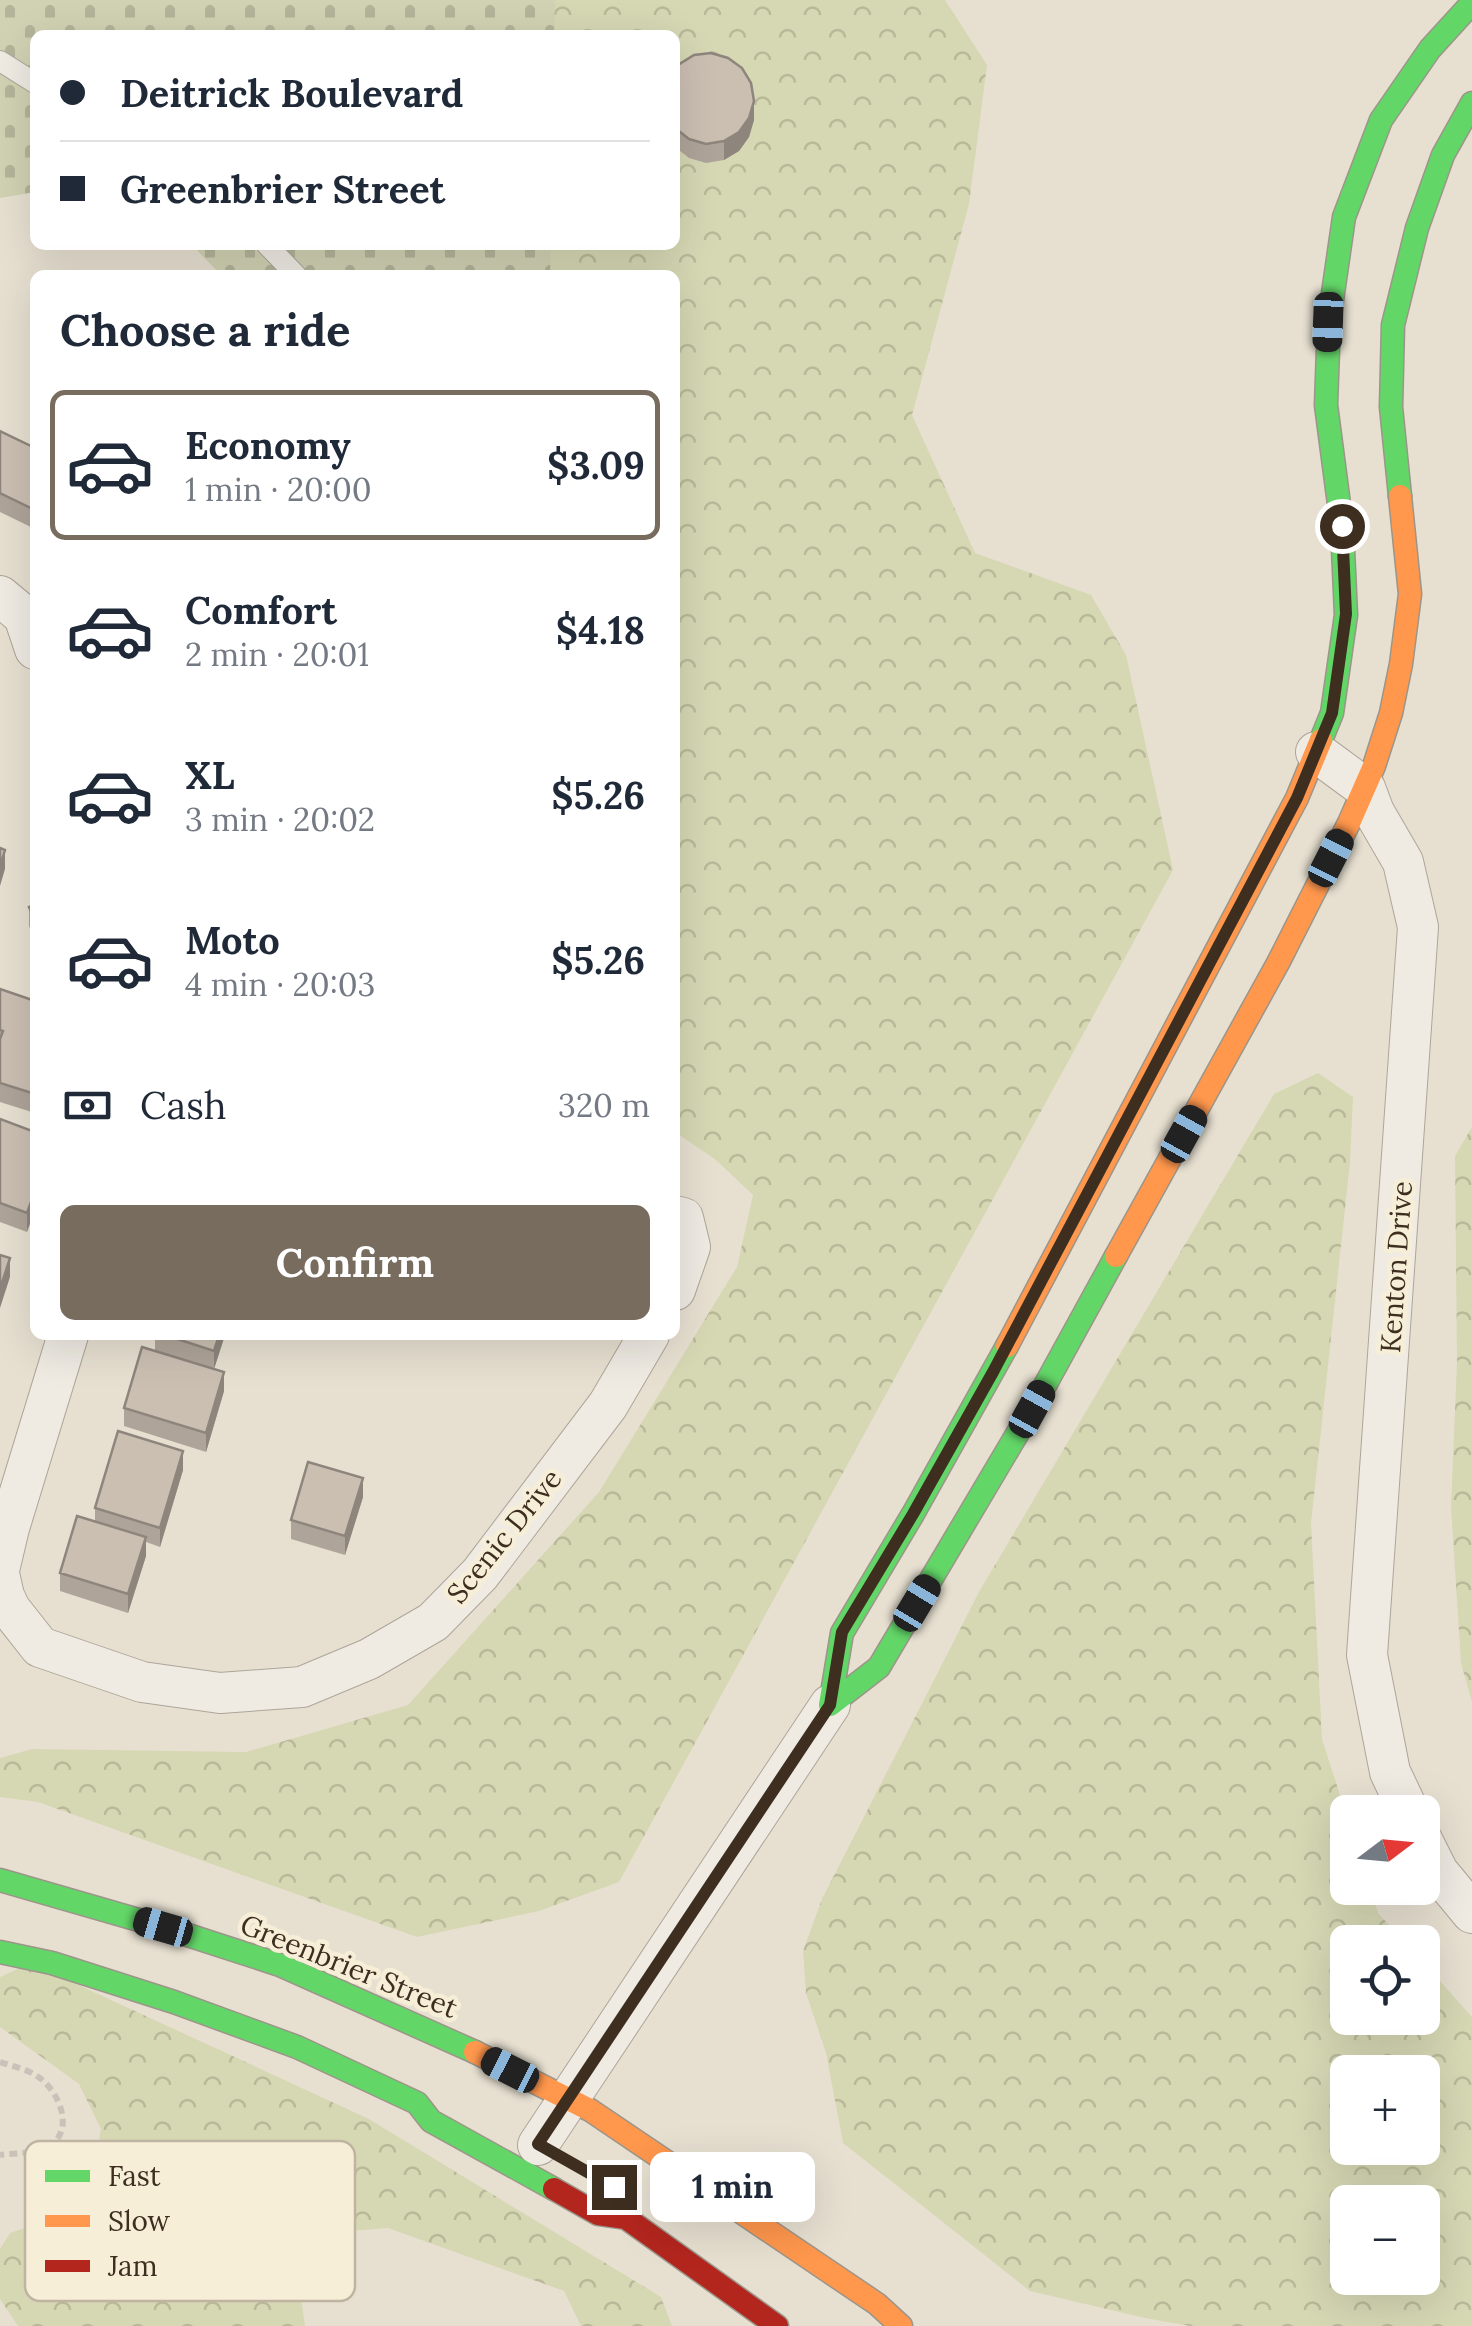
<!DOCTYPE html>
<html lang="en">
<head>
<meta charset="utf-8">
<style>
	:root { --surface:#fff; --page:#f2f2f3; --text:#1f2937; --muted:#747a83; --line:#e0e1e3; --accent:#786c5e }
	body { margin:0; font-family:Lora,serif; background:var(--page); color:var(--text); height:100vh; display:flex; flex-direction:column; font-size:38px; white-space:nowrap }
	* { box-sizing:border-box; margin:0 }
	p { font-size:32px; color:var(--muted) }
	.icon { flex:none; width:55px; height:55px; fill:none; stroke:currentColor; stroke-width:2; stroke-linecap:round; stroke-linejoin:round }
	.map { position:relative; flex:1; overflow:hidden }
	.drawer { position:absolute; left:30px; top:270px; width:650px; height:1070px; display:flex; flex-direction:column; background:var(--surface); border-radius:15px; box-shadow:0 10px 40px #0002 }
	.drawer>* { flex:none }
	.banner { position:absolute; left:30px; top:30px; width:650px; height:220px; border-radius:15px; box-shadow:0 10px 40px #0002; display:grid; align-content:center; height:220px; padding:0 30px; background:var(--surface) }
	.needle { width:65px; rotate:74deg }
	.fabs { position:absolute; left:1330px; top:1795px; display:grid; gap:20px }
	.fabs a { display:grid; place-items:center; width:110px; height:110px; border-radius:15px; background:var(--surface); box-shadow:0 10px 40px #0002; font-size:50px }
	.end { position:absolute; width:45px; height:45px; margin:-22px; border:12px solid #3d2e20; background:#fff; box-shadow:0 0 0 5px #fff }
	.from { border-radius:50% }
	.bubble { position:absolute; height:70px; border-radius:15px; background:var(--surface); box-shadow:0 10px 40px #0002; font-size:32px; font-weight:700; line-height:70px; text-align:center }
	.car { position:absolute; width:30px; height:60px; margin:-30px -15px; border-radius:12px; box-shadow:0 0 8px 2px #0007; background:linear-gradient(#222 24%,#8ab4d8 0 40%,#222 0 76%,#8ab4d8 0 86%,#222 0) }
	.banner b { display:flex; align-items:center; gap:35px; height:95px; font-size:38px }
	.banner b+b { border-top:2px solid var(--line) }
	.banner i { width:25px; height:25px; background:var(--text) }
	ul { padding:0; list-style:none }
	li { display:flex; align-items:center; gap:30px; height:150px; margin:0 20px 15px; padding:0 10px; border:5px solid transparent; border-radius:15px }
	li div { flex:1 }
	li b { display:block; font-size:38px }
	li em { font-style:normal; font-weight:700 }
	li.selected { border-color:var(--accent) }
	li>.icon { width:90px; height:90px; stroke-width:1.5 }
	h2 { padding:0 30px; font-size:45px; line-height:120px }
	.pay { display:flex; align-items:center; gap:25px; height:110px; padding:0 30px; font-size:38px }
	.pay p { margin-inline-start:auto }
	.cta { display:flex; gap:20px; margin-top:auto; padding:20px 30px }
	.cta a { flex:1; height:115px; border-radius:15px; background:var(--accent); color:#fff; font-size:40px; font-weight:700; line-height:115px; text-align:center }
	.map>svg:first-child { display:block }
	.forest { fill:url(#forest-crowns); fill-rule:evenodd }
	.cemetery { fill:url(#cemetery-stones) }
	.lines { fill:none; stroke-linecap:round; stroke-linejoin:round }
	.lane-casing { stroke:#ada599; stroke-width:22 }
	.street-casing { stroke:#ada599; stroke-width:42 }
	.fast-casing { stroke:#9c958a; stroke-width:25 }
	.slow-casing { stroke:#9c958a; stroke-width:25 }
	.jam-casing { stroke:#9c958a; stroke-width:25 }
	.path { stroke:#c8c2b9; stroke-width:6; stroke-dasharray:8 5; stroke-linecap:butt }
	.lane { stroke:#efebe3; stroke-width:20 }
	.street { stroke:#efebe3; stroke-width:40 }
	.fast { stroke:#63d668; stroke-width:22 }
	.slow { stroke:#ff974d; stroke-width:22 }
	.jam { stroke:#b3261e; stroke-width:22 }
	.wall { fill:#afa499 }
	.shaded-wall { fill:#8e867d }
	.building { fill:#cbbfb2; stroke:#8e867d; stroke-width:2.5 }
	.route { stroke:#3d2e20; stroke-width:12 }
	.labels { text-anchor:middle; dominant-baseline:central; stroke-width:9; stroke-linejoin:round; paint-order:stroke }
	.street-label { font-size:28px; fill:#3d2e20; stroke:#f7eed8 }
	.key { fill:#f7eed8; stroke:#bfb4a1; stroke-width:2.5 }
	.key-label { font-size:28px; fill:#3d2e20 }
</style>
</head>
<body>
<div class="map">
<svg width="1472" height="2326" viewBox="0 0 1472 2326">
	<defs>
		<pattern id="forest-crowns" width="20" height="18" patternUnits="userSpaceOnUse" patternTransform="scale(2.5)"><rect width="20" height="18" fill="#d6d7b3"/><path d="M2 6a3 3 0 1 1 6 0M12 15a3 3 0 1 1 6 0" fill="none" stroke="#b9b99a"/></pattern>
		<pattern id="cemetery-stones" width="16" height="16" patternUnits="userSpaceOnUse" patternTransform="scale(2.5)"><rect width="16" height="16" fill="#d1d1b3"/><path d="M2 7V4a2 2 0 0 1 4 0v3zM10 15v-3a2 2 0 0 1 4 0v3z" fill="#b4b49a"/></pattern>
	</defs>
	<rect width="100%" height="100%" fill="#e7e0d1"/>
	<path class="forest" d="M161 0H945L987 65 969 204 912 415 975 553 1091 595 1126 655 1173 870 619 1882 539 1911 417 1937 38 1802 0 1797V1758L32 1749 246 1752 408 1705 599 1492 737 1267 753 1195 716 1160 675 1132V275H348L315 245H675V35H215Z
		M1318 1073 1353 1097 1350 1162 1311 1523 1322 1739 1347 1817 1348 1888H1370L1378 1913 1405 1942H1348V2018H1422L1423 1962 1472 2017V2326H1190L1145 2318 1030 2291 843 2143 826 2053 806 1993 803 1951 822 1899 979 1592 1274 1094ZM1348 2072H1422V2148H1348ZM1348 2202H1422V2278H1348Z
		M1472 1127V1702L1461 1663 1451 1506 1457 1362 1455 1156Z
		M31 1963 369 2119 661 2297 672 2326H581L564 2291 388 2228 337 2232 297 2269 305 2326H18L0 2299V2249L10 2233 58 2217 92 2178 101 2129 79 2084 0 2027V1977Z"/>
	<path class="cemetery" d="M0 0H555L554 35H35V192L0 198Z
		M192 245H551L550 275H221Z"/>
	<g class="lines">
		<g class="lane-casing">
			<path id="lane" d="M0 61 35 83
				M267 245 296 275"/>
		</g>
		<g class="street-casing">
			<path id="street" d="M0 596 24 616 35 649
				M1316 752 1365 788 1374 812 1403 862 1418 927 1367 1655 1390 1772 1409 1812
				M675 1216 683 1218 690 1247 675 1290
				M0 1566 9 1528 68 1335
				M0 1578 4 1596 10 1609 40 1647 142 1682 220 1693 302 1687 369 1659 433 1622 480 1574 608 1405 649 1335
				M1422 1840 1438 1872 1472 1913
				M538 2145 830 1705"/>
		</g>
		<g class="fast-casing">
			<path id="fast" d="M1400 496 1391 407 1393 325 1417 228 1443 155 1472 103
				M1321 740 1332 713 1346 615 1342 527 1326 405 1329 321 1344 217 1381 120 1430 49 1472 3
				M1007 1346 913 1514 842 1633 830 1705 879 1667 1032 1409 1116 1256
				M0 1880 163 1927 280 1965 475 2052
				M0 1952 52 1963 174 2002 297 2047 417 2103 431 2121 554 2189"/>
		</g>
		<g class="slow-casing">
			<path id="slow" d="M1116 1256 1278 963 1349 823 1374 766 1391 713 1401 664 1410 594 1400 496
				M1007 1346 1297 798 1321 740
				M475 2052 590 2110 877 2304 901 2326"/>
		</g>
		<g class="jam-casing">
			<path id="jam" d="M554 2189 598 2214 626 2218 777 2326"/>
		</g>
		<path class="path" d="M0 2062C11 2066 27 2069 37 2076 59 2090 77 2132 47 2147 35 2154 14 2153 0 2155"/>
		<use href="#lane" class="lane"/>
		<use href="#street" class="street"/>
		<use href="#fast" class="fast"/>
		<use href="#slow" class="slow"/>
		<use href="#jam" class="jam"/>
	</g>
	<path class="wall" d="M675 69 754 120 749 137 739 151 724 160 706 163 689 158 675 147Z
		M0 431 35 448V529L0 512Z
		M35 904V939L29 926V907Z
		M0 989 35 1001V1113L0 1102Z
		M0 1119 35 1132 27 1232 0 1222Z
		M155 1335H225L214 1369 155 1351Z
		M224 1391 206 1452 124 1426V1408Z
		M183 1470 160 1547 146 1542V1556L128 1613 60 1591V1573L95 1522V1508Z
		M363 1497 345 1555 291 1539V1520Z"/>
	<path class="shaded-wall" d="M754 101V120L749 137 739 151 724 160V141Z
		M5 850V869L0 886V867Z
		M35 1191V1210L27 1232V1213Z
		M10 1258V1277L0 1308V1289Z
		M219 1335H225L214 1369V1351Z
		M224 1372V1391L206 1452V1433Z
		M183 1451V1470L160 1547V1528Z
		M363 1478V1497L345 1555V1536Z
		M146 1537V1556L128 1613V1594Z"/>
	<path class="building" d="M711 53 728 58 742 68 751 83 754 101 749 118 739 132 724 141 706 144 689 139 675 128V69L678 65 694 55Z
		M0 431 35 448V510L0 493Z
		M0 848 5 850 0 867Z
		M35 904V920L29 907Z
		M0 989 35 1001V1094L0 1083V1039L3 1031 0 1030Z
		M0 1119 35 1132V1191L27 1213 0 1203Z
		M0 1255 10 1258 0 1289Z
		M165 1335H219L214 1351Z
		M142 1347 224 1372 206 1433 124 1408Z
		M118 1431 183 1451 160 1528 95 1508Z
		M308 1462 363 1478 345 1536 291 1520Z
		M77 1516 146 1537 128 1594 60 1573Z"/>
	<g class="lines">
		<path class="route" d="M614 2187 538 2144 830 1705 842 1632 913 1514 993 1372 1297 798 1332 713 1346 614 1342 526"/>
	</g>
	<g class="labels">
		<g class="street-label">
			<text transform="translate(1396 1267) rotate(-86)">Kenton Drive</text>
			<text transform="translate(504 1536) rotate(-51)">Scenic Drive</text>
			<text transform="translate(349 1966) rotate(22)">Greenbrier Street</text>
		</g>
	</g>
	<rect x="25" y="2141" width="330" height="160" rx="15" class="key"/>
	<rect x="45" y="2170" width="45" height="12" fill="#63d668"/>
	<rect x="45" y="2215" width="45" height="12" fill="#ff974d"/>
	<rect x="45" y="2260" width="45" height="12" fill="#b3261e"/>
	<g class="key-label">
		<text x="108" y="2186">Fast</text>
		<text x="108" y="2231">Slow</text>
		<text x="108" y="2276">Jam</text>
	</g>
</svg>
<div class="fabs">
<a><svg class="needle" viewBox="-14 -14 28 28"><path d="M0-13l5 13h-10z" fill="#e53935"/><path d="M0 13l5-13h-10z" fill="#747a83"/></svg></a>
<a><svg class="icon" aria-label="locate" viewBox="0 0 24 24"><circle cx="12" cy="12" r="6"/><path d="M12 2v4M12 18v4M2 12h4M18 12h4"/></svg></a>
<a>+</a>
<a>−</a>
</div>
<i class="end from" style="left:1342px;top:526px"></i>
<i class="end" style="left:614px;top:2187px"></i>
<div class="bubble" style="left:650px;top:2152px;width:165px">1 min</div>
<i class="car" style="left:1328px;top:322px;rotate:182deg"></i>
<i class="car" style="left:1331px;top:858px;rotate:27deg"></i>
<i class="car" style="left:1184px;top:1134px;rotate:29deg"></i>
<i class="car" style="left:1032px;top:1409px;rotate:29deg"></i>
<i class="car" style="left:917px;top:1603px;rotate:31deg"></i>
<i class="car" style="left:163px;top:1927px;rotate:286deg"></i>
<i class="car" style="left:510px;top:2070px;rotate:297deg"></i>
<div class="banner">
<b><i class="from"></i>Deitrick Boulevard</b>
<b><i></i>Greenbrier Street</b>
</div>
<section class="drawer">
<h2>Choose a ride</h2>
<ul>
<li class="selected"><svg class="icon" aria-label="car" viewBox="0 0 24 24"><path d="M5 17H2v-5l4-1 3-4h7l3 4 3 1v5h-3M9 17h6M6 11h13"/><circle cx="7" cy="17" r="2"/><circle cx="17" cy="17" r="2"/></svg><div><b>Economy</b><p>1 min · 20:00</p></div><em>$3.09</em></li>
<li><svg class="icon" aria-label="car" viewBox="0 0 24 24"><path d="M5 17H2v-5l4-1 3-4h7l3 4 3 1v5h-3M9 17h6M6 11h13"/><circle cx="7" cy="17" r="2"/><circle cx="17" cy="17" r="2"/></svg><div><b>Comfort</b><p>2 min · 20:01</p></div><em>$4.18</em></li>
<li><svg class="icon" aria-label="car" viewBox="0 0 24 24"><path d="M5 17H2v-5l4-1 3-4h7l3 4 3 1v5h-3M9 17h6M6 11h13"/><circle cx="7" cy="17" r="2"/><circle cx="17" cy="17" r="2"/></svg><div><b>XL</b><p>3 min · 20:02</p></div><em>$5.26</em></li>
<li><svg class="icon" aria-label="car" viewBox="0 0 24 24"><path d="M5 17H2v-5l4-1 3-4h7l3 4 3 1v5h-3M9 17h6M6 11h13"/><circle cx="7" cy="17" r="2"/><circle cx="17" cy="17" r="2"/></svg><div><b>Moto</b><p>4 min · 20:03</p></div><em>$5.26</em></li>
</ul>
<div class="pay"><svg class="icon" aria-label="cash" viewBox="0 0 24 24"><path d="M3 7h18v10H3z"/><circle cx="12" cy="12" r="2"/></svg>Cash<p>320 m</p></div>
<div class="cta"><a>Confirm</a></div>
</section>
</div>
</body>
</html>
